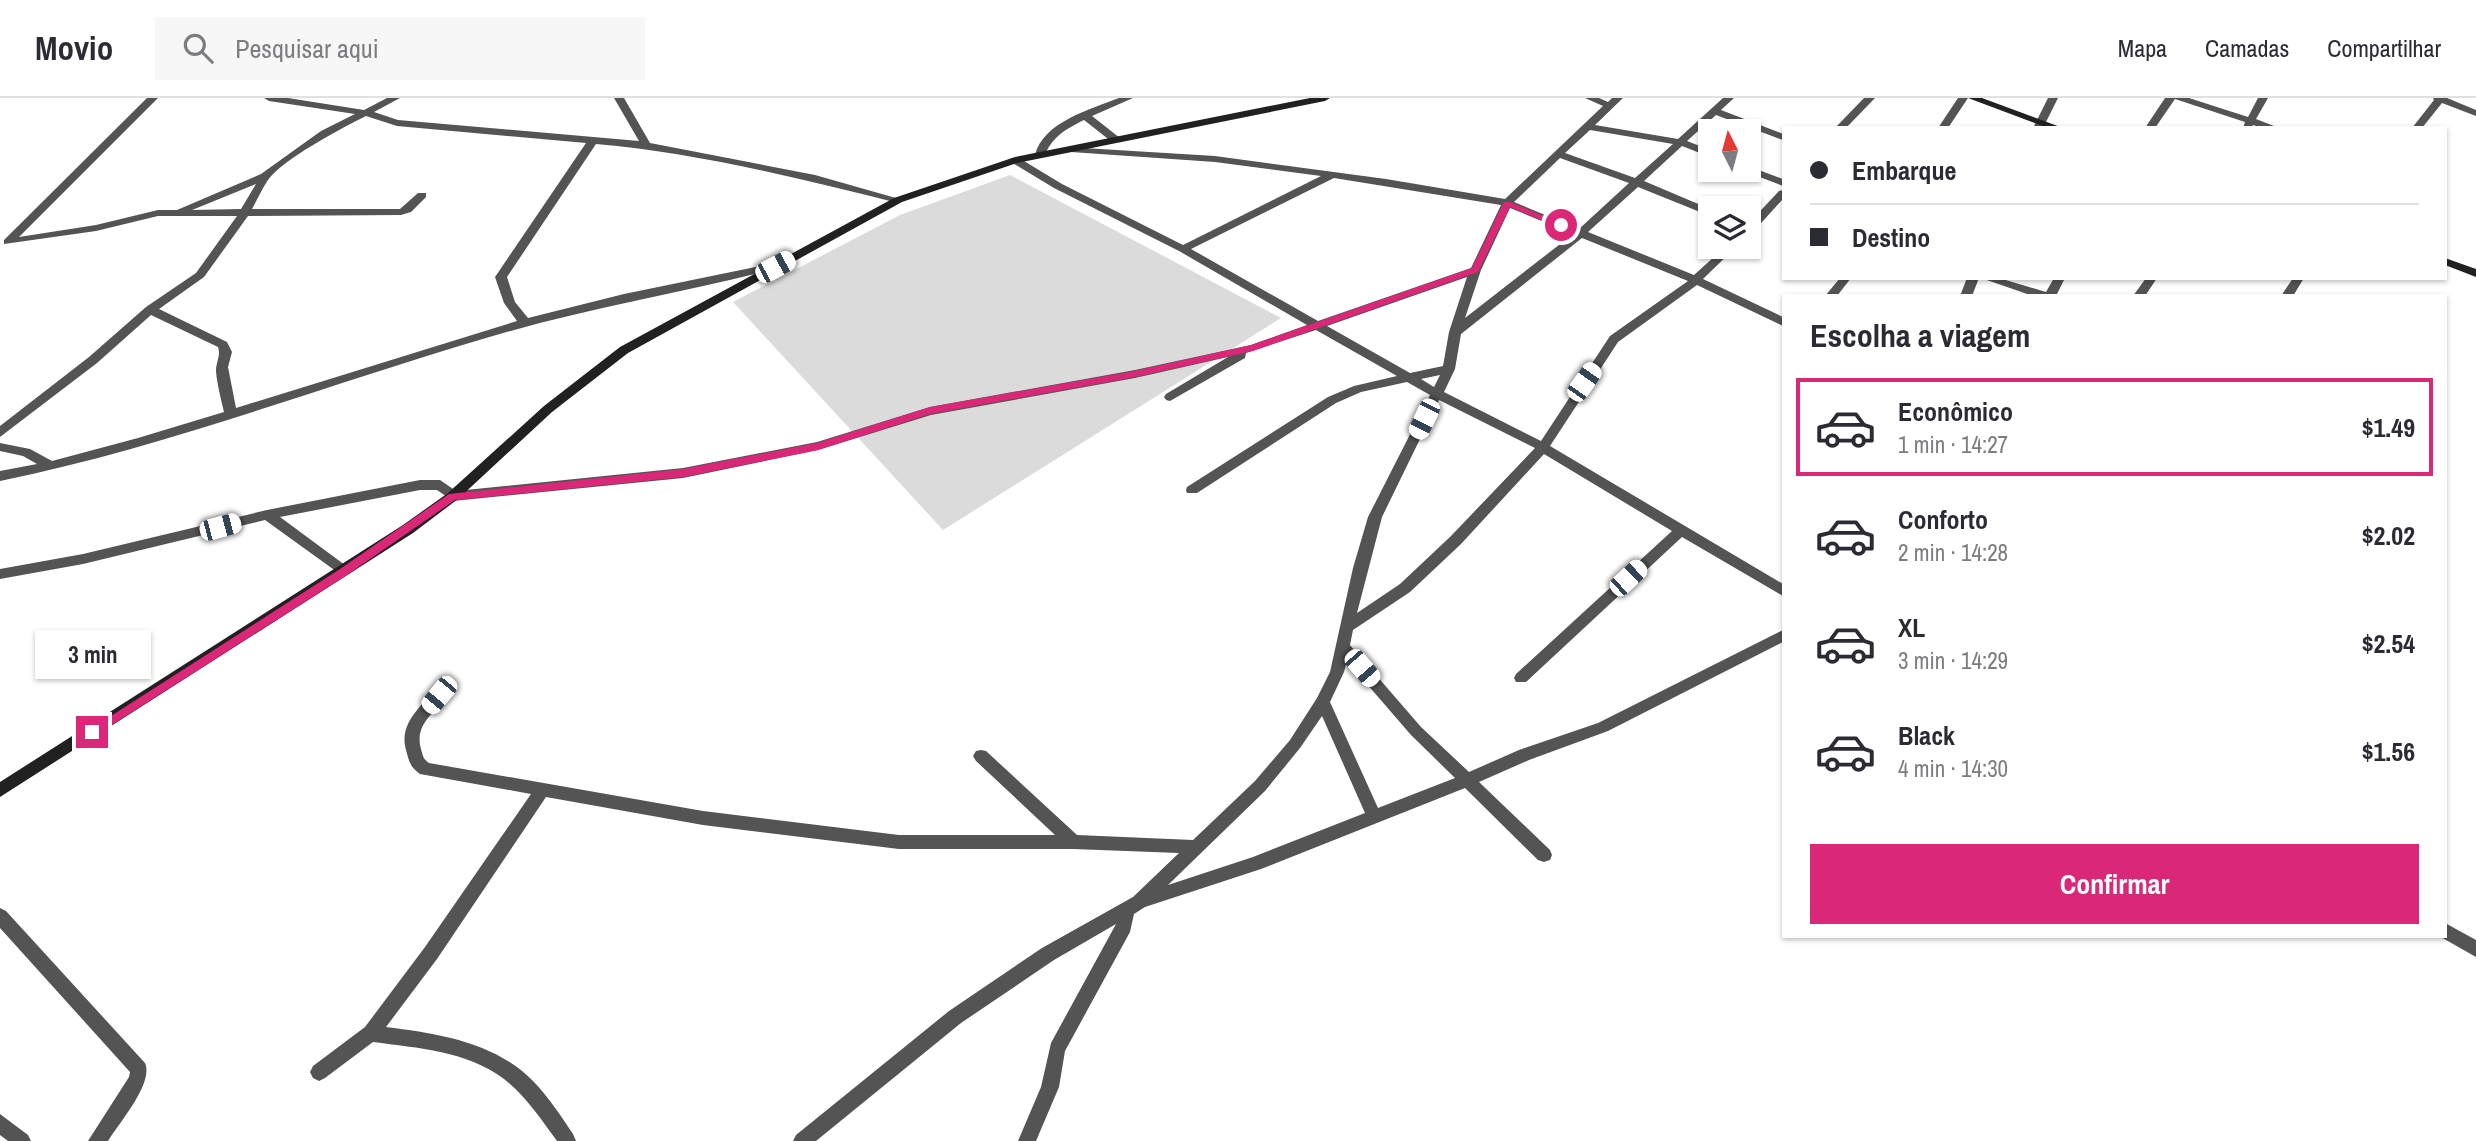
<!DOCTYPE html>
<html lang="pt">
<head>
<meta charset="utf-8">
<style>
	:root { --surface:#fff; --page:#f7f7f7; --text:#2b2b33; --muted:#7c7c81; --line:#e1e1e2; --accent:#db2777 }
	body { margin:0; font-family:"Archivo Narrow",sans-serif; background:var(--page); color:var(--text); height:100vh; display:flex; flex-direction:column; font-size:26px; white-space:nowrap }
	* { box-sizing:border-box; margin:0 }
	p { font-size:23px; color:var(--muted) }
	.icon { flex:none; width:38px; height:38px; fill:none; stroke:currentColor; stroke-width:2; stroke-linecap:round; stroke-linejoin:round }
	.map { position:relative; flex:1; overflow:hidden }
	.drawer { position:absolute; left:1782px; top:196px; width:665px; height:644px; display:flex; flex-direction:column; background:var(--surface); border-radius:0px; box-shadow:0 2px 5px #0004 }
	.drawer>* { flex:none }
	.hud { position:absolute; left:1782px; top:28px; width:665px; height:154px; border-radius:0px; box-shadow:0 2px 5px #0004; display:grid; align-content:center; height:154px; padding:0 28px; background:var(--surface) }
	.needle { width:46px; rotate:354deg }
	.buttons { position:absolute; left:1698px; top:21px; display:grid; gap:14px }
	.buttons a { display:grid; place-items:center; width:63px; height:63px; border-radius:0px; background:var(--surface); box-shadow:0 2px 5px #0004; font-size:35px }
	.end { position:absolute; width:32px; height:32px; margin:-16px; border:9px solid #db2777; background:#fff; box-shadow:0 0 0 4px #fff }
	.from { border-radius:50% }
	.bubble { position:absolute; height:49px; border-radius:0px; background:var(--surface); box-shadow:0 2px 5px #0004; font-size:23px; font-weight:700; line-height:49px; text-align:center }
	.car { position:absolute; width:21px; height:42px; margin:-21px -10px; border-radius:9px; box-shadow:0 0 5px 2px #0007; background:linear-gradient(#fff 24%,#345 0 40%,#fff 0 76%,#345 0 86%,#fff 0) }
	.hud b { display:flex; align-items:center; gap:24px; height:66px; font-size:26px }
	.hud b+b { border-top:2px solid var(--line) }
	.hud i { width:18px; height:18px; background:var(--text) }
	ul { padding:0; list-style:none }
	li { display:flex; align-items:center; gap:21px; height:98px; margin:0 14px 10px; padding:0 14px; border:4px solid transparent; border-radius:0px }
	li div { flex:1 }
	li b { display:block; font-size:26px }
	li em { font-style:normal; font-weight:700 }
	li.current { border-color:var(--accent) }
	li>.icon { width:63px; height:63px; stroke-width:1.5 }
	h2 { padding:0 28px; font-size:32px; line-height:84px }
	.primary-button { display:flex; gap:14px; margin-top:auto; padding:14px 28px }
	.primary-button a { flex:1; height:80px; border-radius:0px; background:var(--accent); color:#fff; font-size:28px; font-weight:700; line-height:80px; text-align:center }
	header { display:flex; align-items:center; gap:42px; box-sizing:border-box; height:98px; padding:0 35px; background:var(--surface); border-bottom:2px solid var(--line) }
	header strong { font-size:33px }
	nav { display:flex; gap:38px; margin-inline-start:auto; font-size:24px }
	.search { width:490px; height:63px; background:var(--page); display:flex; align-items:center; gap:18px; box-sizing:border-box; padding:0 24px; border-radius:0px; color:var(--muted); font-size:26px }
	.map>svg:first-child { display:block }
	.green { fill:#dbdbdb }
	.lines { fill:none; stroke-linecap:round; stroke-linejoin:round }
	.street { fill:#545454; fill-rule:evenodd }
	.secondary { fill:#212121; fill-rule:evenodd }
	.route { fill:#db2777 }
</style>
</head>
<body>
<header>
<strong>Movio</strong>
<div class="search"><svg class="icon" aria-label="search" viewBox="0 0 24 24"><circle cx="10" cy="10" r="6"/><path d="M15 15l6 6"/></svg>Pesquisar aqui</div>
<nav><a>Mapa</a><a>Camadas</a><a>Compartilhar</a></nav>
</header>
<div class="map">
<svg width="2476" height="1043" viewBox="0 0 2476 1043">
	<rect width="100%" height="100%" fill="#fff"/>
	<path class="green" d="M1010 77 1281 220 943 432 733 204 900 117Z"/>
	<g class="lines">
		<path class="street" d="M147 0H158L19 139 96 127 158 112H177L261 76 321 33 355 16 269 3 264 0H288L364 12 387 0H400L374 14 398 22 639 43 614 0H624L650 45 815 77 903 102 898 105C799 80 698 55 596 46L507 179 515 204 528 220 624 196 775 165 781 168 779 170C681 195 583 211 486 240 323 288 166 349 0 383V373L37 366 23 358 0 353V345L30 351 52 363 138 340 224 314C221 301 217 286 216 273 216 264 221 258 218 249L151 217 97 265 0 339V328L89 259 146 209 196 175 237 118H158L96 133 4 146V142ZM366 18 397 28 586 45 495 179 504 205 517 223 236 310 228 269 232 254 227 244 159 211 204 179 248 118 401 117 411 114 426 99V95H418L400 111H252C257 102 262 91 268 82 283 61 342 30 366 18ZM256 86 241 111 192 112Z
			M1119 0H1133L1092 18 1120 40V44H1112L1084 22C1064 32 1052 39 1044 59H1036L1035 57C1043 24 1091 11 1119 0Z
			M1585 0H1599L1608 4 1612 0H1623L1595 27 1678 41 1723 0H1734L1721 12 1783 36V42L1716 17 1687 43 1710 52V59L1682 48 1644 83 1710 111V118L1638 89 1588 134 1694 177 1725 149H1736L1703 181 1783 219V228L1697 187 1618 244 1550 348 1783 486V498L1682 439 1526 584H1516L1514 580 1516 576 1672 433 1544 356 1461 446 1410 494 1353 532 1350 547 1421 629 1469 674 1519 652 1598 625 1783 532V544L1608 633 1529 662 1479 684 1550 752 1552 757 1550 762 1544 764 1538 762 1465 690 1261 771 1145 809 1134 816 1130 834 1065 953 1059 989 1036 1043H1018L1041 989 1051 945 1116 826 1054 862 961 925 816 1043H793L796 1037 949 913 1042 850 1133 799 1179 755 1073 751H899L703 727 546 699 437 861 386 929C440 936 495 944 534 984 549 1000 561 1018 573 1036L576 1043H557C541 1021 525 997 504 981 467 953 418 950 373 944L325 980 319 983 313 980 310 974 313 968 365 929 425 849 531 696 420 676C410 669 409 663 406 652 399 627 418 611 434 593L439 591 444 593 446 597C435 617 414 625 421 651 423 658 423 661 429 665L703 713 899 737H1055L976 663 973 658 976 653 981 652 986 653 1077 737 1193 742 1255 683 1290 642 1317 600 1330 574 1353 470 1368 419 1430 297 1407 284 1361 294 1336 305 1197 395H1187L1186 392 1187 389 1328 299 1354 288 1397 278 1316 232 1246 255 1245 260 1170 303 1166 302 1164 299 1166 296 1228 259 1135 280 931 317 818 352 683 380 453 403 437 392H420L280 419 349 470 351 474 344 479 265 422 83 466 0 481V471L83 456 267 412 420 382H440L456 393 683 370 817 344 930 309 1135 272 1251 247 1307 227 1179 153 1054 90 1011 64V60H1019L1062 86 1183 147 1321 78 1215 64 1071 54 1066 51 1067 49 1215 58 1386 81 1505 101 1603 8ZM1590 32 1673 46 1635 80 1565 55ZM1560 60 1629 85 1579 131 1514 104ZM1334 80 1501 107 1471 170 1318 223 1191 151ZM1510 110 1573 136 1465 220 1481 172ZM1582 140 1688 183 1610 238 1541 343 1444 294 1455 271 1461 236ZM1467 179 1449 234 1443 268 1410 275 1327 228ZM1440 277 1434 289 1421 281ZM1439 302 1535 350 1451 438 1400 486 1357 515 1382 419ZM1347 563 1411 637 1455 680 1378 710 1330 604 1344 574ZM1322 618 1365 715 1253 759 1168 787 1265 693 1300 650Z
			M1864 0H1875L1846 30H1835Z
			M1958 0H1968L1948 30H1938Z
			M2048 0H2058L2043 30H2033Z
			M2165 0H2189L2248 19 2258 0H2268L2256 21 2279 30H2263L2253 27 2251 30H2243L2245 24 2175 1 2155 30H2145Z
			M2433 0H2447L2476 12V18L2442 5 2422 30H2412L2434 2Z
			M1748 68 1783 81V88L1744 73 1743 72H1748Z
			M1783 92V101L1752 135 1748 136V126L1779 93Z
			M1840 180H1851L1837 198H1825Z
			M1967 180H1979L1972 198H1960Z
			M1981 180H1999L2046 194 2054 180H2065L2056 198H2033Z
			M2146 180H2157L2145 198H2133Z
			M2293 180H2304L2293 198H2281Z
			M0 810 6 813 145 965C154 985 119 1025 108 1043H88L129 979 130 974 0 830Z
			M2445 825 2476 842V859L2439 838H2445Z
			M0 1016 28 1037 31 1043H8L0 1037Z"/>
		<path class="secondary" d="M1310 0H1330L1325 3 1017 65 902 104 628 255 552 314 458 401 413 435 0 699V684L403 427 448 395 544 308 620 249 894 100 1015 59Z
			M1968 0H1982L2063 30H2048Z
			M2445 160 2476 171V179L2445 167Z"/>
	</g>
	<path class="route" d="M1504 104H1510L1565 127 1558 129 1510 109 1478 174 1253 253 1135 279 930 316 818 352 683 379 455 402 347 477 96 637 92 639 86 634 340 471 449 396 683 371 817 345 930 309 1135 273 1251 247 1472 170Z"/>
</svg>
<div class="buttons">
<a><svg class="needle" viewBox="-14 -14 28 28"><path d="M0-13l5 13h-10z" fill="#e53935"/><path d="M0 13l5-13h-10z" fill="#7c7c81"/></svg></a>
<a><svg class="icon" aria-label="layers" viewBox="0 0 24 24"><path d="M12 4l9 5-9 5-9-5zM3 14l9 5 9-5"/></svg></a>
</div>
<i class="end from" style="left:1561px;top:127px"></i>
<i class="end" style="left:92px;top:634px"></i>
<div class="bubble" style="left:35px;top:532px;width:116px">3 min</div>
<i class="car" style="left:775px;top:169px;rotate:62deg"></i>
<i class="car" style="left:1584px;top:284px;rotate:35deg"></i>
<i class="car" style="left:1424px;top:321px;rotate:206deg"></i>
<i class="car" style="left:220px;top:429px;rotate:75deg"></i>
<i class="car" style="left:1628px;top:480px;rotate:47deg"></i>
<i class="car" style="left:1362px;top:570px;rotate:139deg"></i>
<i class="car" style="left:439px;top:597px;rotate:220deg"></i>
<div class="hud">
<b><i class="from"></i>Embarque</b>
<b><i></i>Destino</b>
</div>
<section class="drawer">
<h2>Escolha a viagem</h2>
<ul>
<li class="current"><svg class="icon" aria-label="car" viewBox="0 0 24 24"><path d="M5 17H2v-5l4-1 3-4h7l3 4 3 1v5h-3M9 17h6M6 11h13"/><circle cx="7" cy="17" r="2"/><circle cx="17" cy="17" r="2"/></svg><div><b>Econômico</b><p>1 min · 14:27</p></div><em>$1.49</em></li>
<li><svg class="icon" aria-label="car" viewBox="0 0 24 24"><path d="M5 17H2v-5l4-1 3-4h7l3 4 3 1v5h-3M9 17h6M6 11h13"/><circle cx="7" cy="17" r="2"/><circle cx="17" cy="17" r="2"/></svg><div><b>Conforto</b><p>2 min · 14:28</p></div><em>$2.02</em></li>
<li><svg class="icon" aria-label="car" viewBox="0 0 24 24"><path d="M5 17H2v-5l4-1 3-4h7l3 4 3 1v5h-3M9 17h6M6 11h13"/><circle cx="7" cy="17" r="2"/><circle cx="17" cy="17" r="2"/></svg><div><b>XL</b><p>3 min · 14:29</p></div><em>$2.54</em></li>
<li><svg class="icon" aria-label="car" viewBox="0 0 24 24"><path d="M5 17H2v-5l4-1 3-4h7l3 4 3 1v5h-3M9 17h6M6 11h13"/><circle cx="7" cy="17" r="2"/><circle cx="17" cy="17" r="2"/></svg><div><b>Black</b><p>4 min · 14:30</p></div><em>$1.56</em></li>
</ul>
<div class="primary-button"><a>Confirmar</a></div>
</section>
</div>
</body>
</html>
